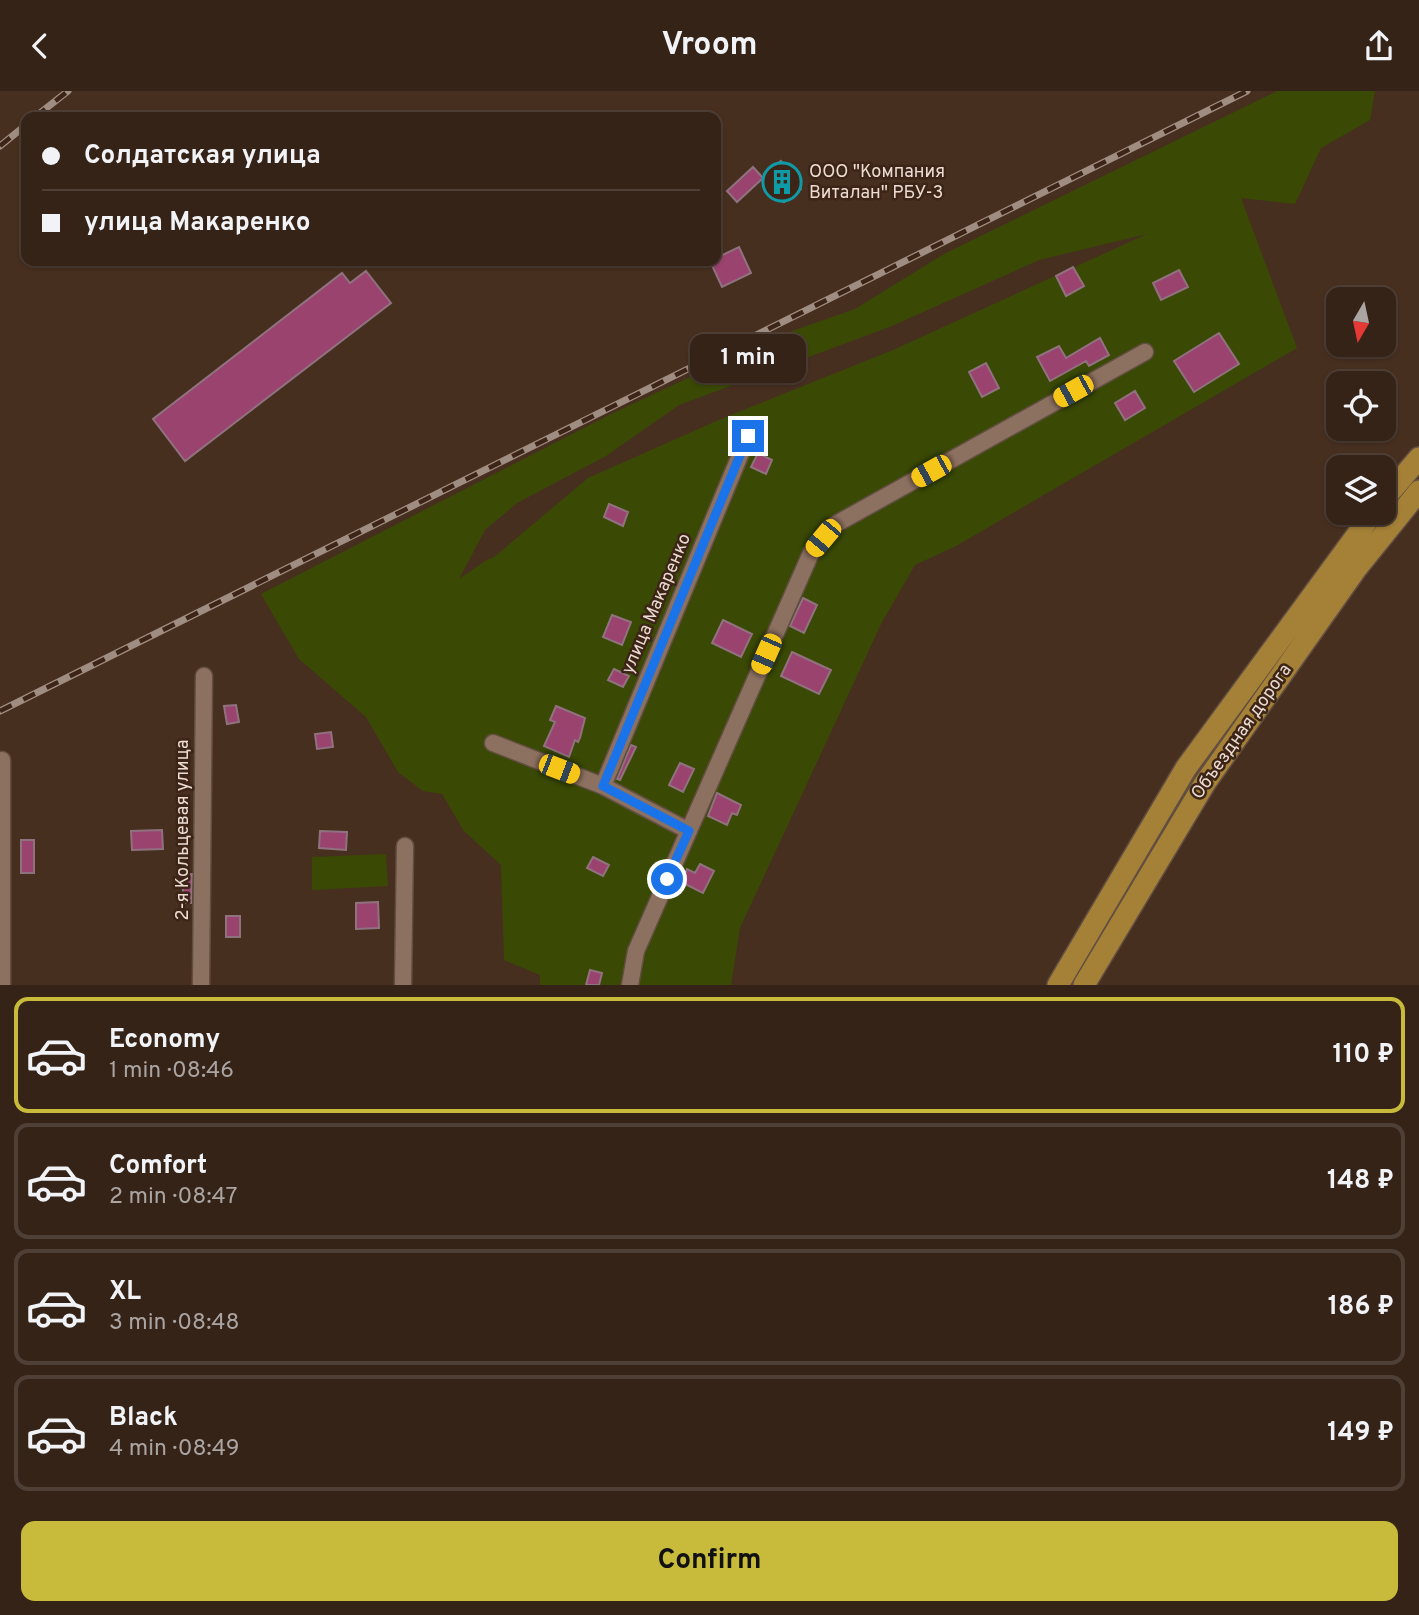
<!DOCTYPE html>
<html lang="en">
<head>
<meta charset="utf-8">
<style>
	:root { --surface:#352318; --page:#3d2b21; --text:#f1f3f6; --muted:#aaa4a2; --line:#4f4037; --accent:#c8bb3b }
	body { margin:0; font-family:Overpass,sans-serif; background:var(--page); color:var(--text); height:100vh; display:flex; flex-direction:column; font-size:26px; white-space:nowrap }
	* { box-sizing:border-box; margin:0 }
	p { font-size:23px; color:var(--muted) }
	.icon { flex:none; width:38px; height:38px; fill:none; stroke:currentColor; stroke-width:2; stroke-linecap:round; stroke-linejoin:round }
	.map { position:relative; height:894px; overflow:hidden }
	.details { display:flex; flex-direction:column; background:var(--surface); flex:1 }
	.details>* { flex:none }
	.top-card { position:absolute; left:21px; top:21px; width:700px; height:154px; border-radius:14px; box-shadow:0 2px 5px #0004,0 0 0 2px var(--line); display:grid; align-content:center; height:154px; padding:0 21px; background:var(--surface) }
	.needle { width:46px; rotate:189deg }
	.fabs { position:absolute; left:1326px; top:196px; display:grid; gap:14px }
	.fabs a { display:grid; place-items:center; width:70px; height:70px; border-radius:14px; background:var(--surface); box-shadow:0 2px 5px #0004,0 0 0 2px var(--line); font-size:35px }
	.end { position:absolute; width:32px; height:32px; margin:-16px; border:9px solid #1a73e8; background:#fff; box-shadow:0 0 0 4px #fff }
	.from { border-radius:50% }
	.bubble { position:absolute; height:49px; border-radius:14px; background:var(--surface); box-shadow:0 2px 5px #0004,0 0 0 2px var(--line); font-size:23px; font-weight:700; line-height:49px; text-align:center }
	.car { position:absolute; width:21px; height:42px; margin:-21px -10px; border-radius:9px; box-shadow:0 0 5px 2px #0007; background:linear-gradient(#f5c518 24%,#345 0 40%,#f5c518 0 76%,#345 0 86%,#f5c518 0) }
	.top-card b { display:flex; align-items:center; gap:24px; height:66px; font-size:26px }
	.top-card b+b { border-top:2px solid var(--line) }
	.top-card i { width:18px; height:18px; background:var(--text) }
	ul { padding:12px 0 0; list-style:none }
	li { display:flex; align-items:center; gap:21px; height:116px; margin:0 14px 10px; padding:0 7px; border:4px solid var(--line); border-radius:14px }
	li div { flex:1 }
	li b { display:block; font-size:26px }
	li em { font-style:normal; font-weight:700 }
	li.selected { border-color:var(--accent) }
	li>.icon { width:63px; height:63px; stroke-width:1.5 }
	.primary-button { display:flex; gap:14px; margin-top:auto; padding:14px 21px }
	.primary-button a { flex:1; height:80px; border-radius:14px; background:var(--accent); color:#111; font-size:28px; font-weight:700; line-height:80px; text-align:center }
	header { display:flex; justify-content:space-between; align-items:center; height:91px; padding:0 21px; background:var(--surface); font-size:32px; font-weight:700 }
	.map>svg:first-child { display:block }
	.green { fill:#3a4a04; fill-rule:evenodd }
	.building { fill:#9a436f; stroke:#90727f; stroke-width:2 }
	.lines { fill:none; stroke-linecap:round; stroke-linejoin:round }
	.minor-casing { stroke:#614e41; stroke-width:19 }
	.highway-casing { stroke:#614e41; stroke-width:24 }
	.minor { stroke:#8d7160; stroke-width:16 }
	.highway { stroke:#a58137; stroke-width:21 }
	.rail-casing { stroke:#a08d81; stroke-width:7 }
	.rail { stroke:#3c2516; stroke-width:4.5; stroke-dasharray:13; stroke-linecap:butt }
	.route { stroke:#1a73e8; stroke-width:9 }
	.labels { text-anchor:middle; dominant-baseline:central; stroke-width:5; stroke-linejoin:round; paint-order:stroke }
	.poi-label { font-size:18px; fill:#ebdbd2; stroke:#3c2516; text-anchor:start }
	.street-label { font-size:18px; fill:#ebdbd2; stroke:#3c2516 }
</style>
</head>
<body>
<header><svg class="icon" aria-label="back" viewBox="0 0 24 24"><path d="M15 5l-7 7 7 7"/></svg>Vroom<svg class="icon" aria-label="share" viewBox="0 0 24 24"><path d="M12 15V3M7 8l5-5 5 5M5 13v7h14v-7"/></svg></header>
<div class="map">
<svg width="1419" height="894" viewBox="0 0 1419 894">
	<rect width="100%" height="100%" fill="#472f20"/>
	<path class="green" d="M1277 0H1375L1370 29 1321 57 1295 113 1241 107 1297 257 956 455 915 474 882 531 740 837 731 894H540V884L504 869 501 774 464 740 442 703 423 700 398 681 366 626 299 568 261 503 609 324 775 246 855 218 944 163ZM1147 143 893 259 721 328 588 387 493 467 488 468 459 488 485 439 517 412 606 365 679 314 892 235 1039 169Z
		M386 763 388 795 312 799V766Z"/>
	<path class="building" d="M781 70 801 98 784 111 764 83Z
		M753 76 763 87 737 111 727 100Z
		M739 156 751 182 722 196 710 170Z
		M1073 176 1084 195 1066 205 1056 185Z
		M1179 179 1188 196 1161 209 1153 192Z
		M366 180 391 212 185 370 153 328 342 182 350 192Z
		M1219 242 1239 273 1194 301 1174 270Z
		M1100 247 1109 264 1089 275 1086 270 1050 290 1037 266 1059 255 1066 267Z
		M986 272 999 297 982 306 969 281Z
		M1135 300 1145 317 1125 329 1115 312Z
		M758 362 772 369 766 383 751 376Z
		M609 413 628 421 623 435 604 426Z
		M803 507 817 514 804 542 790 535Z
		M612 524 631 531 622 554 603 546Z
		M723 529 752 543 741 566 712 552Z
		M792 561 831 579 819 603 781 585Z
		M614 578 629 585 623 596 608 589Z
		M236 614 239 631 227 633 224 615Z
		M556 615 585 627 580 647 578 651 575 649 569 666 544 655 555 631 550 629Z
		M331 641 333 656 317 658 315 643Z
		M631 654 636 656 620 689 617 688Z
		M680 672 694 678 683 701 669 694Z
		M717 702 741 714 737 724 732 722 727 734 708 725Z
		M162 739 163 758 132 759 131 740Z
		M320 740 347 741 346 759 319 757Z
		M21 749H34V782H21Z
		M593 766 609 774 603 785 587 777Z
		M700 773 714 780 703 802 681 791 687 778 695 782Z
		M183 783H192L191 812H183Z
		M378 811 379 837 356 838V812Z
		M226 825H240V846H226Z
		M590 879 602 882 599 894H586Z"/>
	<g class="lines">
		<g class="minor-casing">
			<path id="minor" d="M493 652 603 695 689 740
				M2 669V894
				M603 695 748 345
				M201 894 204 585
				M403 894 405 755
				M630 894 636 860 811 462 836 433 1145 261"/>
		</g>
		<g class="highway-casing">
			<path id="highway" d="M1384 408 1419 367
				M1058 894 1186 677 1373 422
				M1084 894 1205 692 1356 478 1419 400"/>
		</g>
		<use href="#minor" class="minor"/>
		<use href="#highway" class="highway"/>
		<g class="rail-casing">
			<path id="rail" d="M35 26 68 0
				M0 55 26 34
				M0 620 1247 0"/>
		</g>
		<use href="#rail" class="rail"/>
	</g>
	<g class="lines">
		<path class="route" d="M667 788 689 740 603 695 748 345"/>
	</g>
	<defs>
		<g id="building-ring" transform="scale(2.0125)"><circle r="9.5" fill="#3c2516" stroke="#0f9aa8" stroke-width="1.5"/><path d="M-4-6H4V6H1V3H-1V6H-4ZM-2.5-4.3h1.7v1.8h-1.7ZM.8-4.3h1.7v1.8H.8ZM-2.5-1h1.7V.8h-1.7ZM.8-1h1.7V.8H.8Z" fill="#0f9aa8"/></g>
	</defs>
	<g fill-rule="evenodd">
		<use href="#building-ring" x="782" y="91"/>
	</g>
	<g class="labels">
		<g class="poi-label">
			<text x="809" y="81">ООО "Компания<tspan x="809" dy="21">Виталан" РБУ-3</tspan></text>
		</g>
		<g class="street-label">
			<text transform="translate(657 513) rotate(-67)">улица Макаренко</text>
			<text transform="translate(1242 641) rotate(-55)">Объездная дорога</text>
			<text transform="translate(183 739) rotate(-90)">2-я Кольцевая улица</text>
		</g>
	</g>
</svg>
<div class="fabs">
<a><svg class="needle" viewBox="-14 -14 28 28"><path d="M0-13l5 13h-10z" fill="#e53935"/><path d="M0 13l5-13h-10z" fill="#aaa4a2"/></svg></a>
<a><svg class="icon" aria-label="locate" viewBox="0 0 24 24"><circle cx="12" cy="12" r="6"/><path d="M12 2v4M12 18v4M2 12h4M18 12h4"/></svg></a>
<a><svg class="icon" aria-label="layers" viewBox="0 0 24 24"><path d="M12 4l9 5-9 5-9-5zM3 14l9 5 9-5"/></svg></a>
</div>
<i class="end from" style="left:667px;top:788px"></i>
<i class="end" style="left:748px;top:345px"></i>
<div class="bubble" style="left:690px;top:243px;width:116px">1 min</div>
<i class="car" style="left:1073px;top:300px;rotate:241deg"></i>
<i class="car" style="left:931px;top:380px;rotate:241deg"></i>
<i class="car" style="left:823px;top:447px;rotate:220deg"></i>
<i class="car" style="left:766px;top:563px;rotate:204deg"></i>
<i class="car" style="left:559px;top:678px;rotate:111deg"></i>
<div class="top-card">
<b><i class="from"></i>Солдатская улица</b>
<b><i></i>улица Макаренко</b>
</div>
</div>
<section class="details">
<ul>
<li class="selected"><svg class="icon" aria-label="car" viewBox="0 0 24 24"><path d="M5 17H2v-5l4-1 3-4h7l3 4 3 1v5h-3M9 17h6M6 11h13"/><circle cx="7" cy="17" r="2"/><circle cx="17" cy="17" r="2"/></svg><div><b>Economy</b><p>1 min · 08:46</p></div><em>110 ₽</em></li>
<li><svg class="icon" aria-label="car" viewBox="0 0 24 24"><path d="M5 17H2v-5l4-1 3-4h7l3 4 3 1v5h-3M9 17h6M6 11h13"/><circle cx="7" cy="17" r="2"/><circle cx="17" cy="17" r="2"/></svg><div><b>Comfort</b><p>2 min · 08:47</p></div><em>148 ₽</em></li>
<li><svg class="icon" aria-label="car" viewBox="0 0 24 24"><path d="M5 17H2v-5l4-1 3-4h7l3 4 3 1v5h-3M9 17h6M6 11h13"/><circle cx="7" cy="17" r="2"/><circle cx="17" cy="17" r="2"/></svg><div><b>XL</b><p>3 min · 08:48</p></div><em>186 ₽</em></li>
<li><svg class="icon" aria-label="car" viewBox="0 0 24 24"><path d="M5 17H2v-5l4-1 3-4h7l3 4 3 1v5h-3M9 17h6M6 11h13"/><circle cx="7" cy="17" r="2"/><circle cx="17" cy="17" r="2"/></svg><div><b>Black</b><p>4 min · 08:49</p></div><em>149 ₽</em></li>
</ul>
<div class="primary-button"><a>Confirm</a></div>
</section>
</body>
</html>
